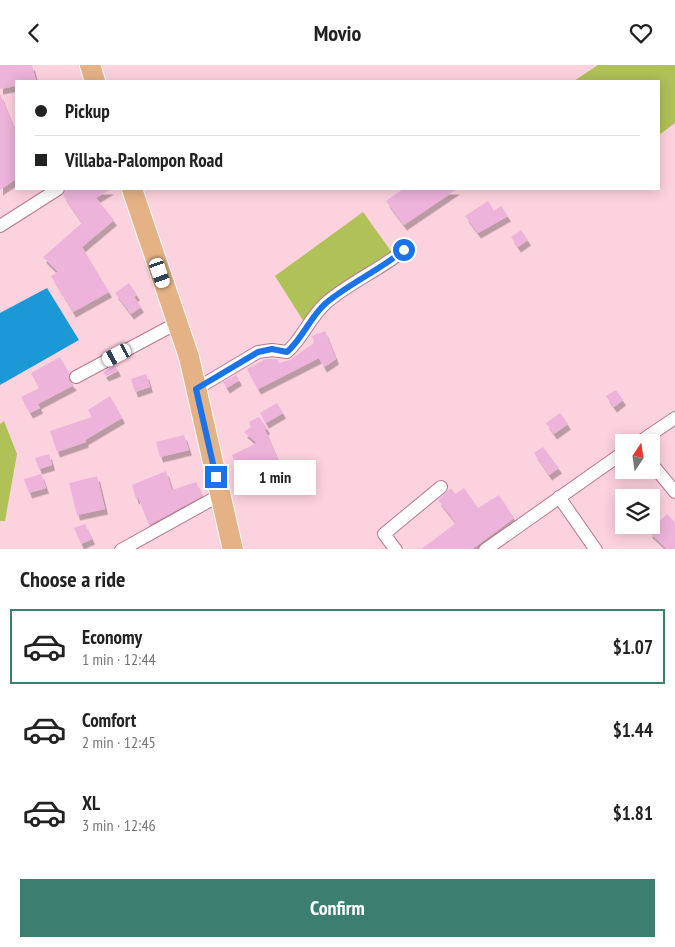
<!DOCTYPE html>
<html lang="en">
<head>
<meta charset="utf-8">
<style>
	:root { --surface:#fff; --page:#f6f6f6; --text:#222; --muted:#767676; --line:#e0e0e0; --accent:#3c7e70 }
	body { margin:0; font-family:"PT Sans Narrow",sans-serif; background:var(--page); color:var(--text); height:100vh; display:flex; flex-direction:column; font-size:19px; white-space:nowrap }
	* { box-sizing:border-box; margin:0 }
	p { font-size:16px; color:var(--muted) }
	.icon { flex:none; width:28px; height:28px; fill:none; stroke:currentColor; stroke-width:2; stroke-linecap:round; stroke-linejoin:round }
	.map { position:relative; height:484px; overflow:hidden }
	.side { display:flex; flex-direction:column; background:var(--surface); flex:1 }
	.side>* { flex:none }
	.top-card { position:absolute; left:15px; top:15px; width:645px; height:110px; border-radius:0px; box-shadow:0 2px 12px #0003; display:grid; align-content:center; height:110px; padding:0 20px; background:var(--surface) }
	.needle { width:32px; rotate:13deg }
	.controls { position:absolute; left:615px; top:369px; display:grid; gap:10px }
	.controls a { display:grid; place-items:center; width:45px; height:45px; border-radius:0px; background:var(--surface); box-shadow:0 2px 12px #0003; font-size:25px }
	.end { position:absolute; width:22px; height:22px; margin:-11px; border:6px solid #1a73e8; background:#fff; box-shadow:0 0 0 2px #fff }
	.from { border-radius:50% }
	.bubble { position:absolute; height:35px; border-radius:0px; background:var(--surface); box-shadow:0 2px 12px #0003; font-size:16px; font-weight:700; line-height:35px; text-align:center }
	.car { position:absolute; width:15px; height:30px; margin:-15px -8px; border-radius:6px; box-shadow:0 0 4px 1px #0007; background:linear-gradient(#fff 24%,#345 0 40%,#fff 0 76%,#345 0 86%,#fff 0) }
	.top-card b { display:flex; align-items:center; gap:18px; height:48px; font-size:19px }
	.top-card b+b { border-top:1px solid var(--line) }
	.top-card i { width:12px; height:12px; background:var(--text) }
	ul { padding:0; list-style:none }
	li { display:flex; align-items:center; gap:15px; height:75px; margin:0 10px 8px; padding:0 10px; border:2px solid transparent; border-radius:0px }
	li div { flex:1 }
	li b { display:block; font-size:19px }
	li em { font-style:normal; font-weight:700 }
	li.current { border-color:var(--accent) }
	li>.icon { width:45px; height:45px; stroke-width:1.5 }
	h2 { padding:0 20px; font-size:22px; line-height:60px }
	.action { display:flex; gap:10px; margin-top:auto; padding:10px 20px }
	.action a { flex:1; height:58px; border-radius:0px; background:var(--accent); color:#fff; font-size:20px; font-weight:700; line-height:58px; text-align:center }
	header { display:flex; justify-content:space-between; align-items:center; height:65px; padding:0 20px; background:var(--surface); font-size:22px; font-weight:700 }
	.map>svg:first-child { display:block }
	.green { fill:#afc157 }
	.water { fill:#1b98d6 }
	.building { fill:#edb3db; filter:url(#shadow) }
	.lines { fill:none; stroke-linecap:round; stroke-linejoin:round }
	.street-casing { stroke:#b9788e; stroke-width:14 }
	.primary-casing { stroke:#fff; stroke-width:22 }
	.street { stroke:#fff; stroke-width:12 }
	.primary { stroke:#e5b286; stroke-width:20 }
	.route { stroke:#1a73e8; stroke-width:6 }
</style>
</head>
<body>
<header><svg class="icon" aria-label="back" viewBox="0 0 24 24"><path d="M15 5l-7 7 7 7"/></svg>Movio<svg class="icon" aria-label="heart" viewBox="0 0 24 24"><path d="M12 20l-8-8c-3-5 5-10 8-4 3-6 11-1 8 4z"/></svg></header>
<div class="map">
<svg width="675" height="485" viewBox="0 0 675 485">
	<defs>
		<filter id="shadow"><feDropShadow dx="3" dy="5.5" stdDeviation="0" flood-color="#0004"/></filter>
	</defs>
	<rect width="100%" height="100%" fill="#fdd2df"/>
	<path class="green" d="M598 0H675V58L659 70V16H574Z
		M363 147 398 196 304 257 275 211Z
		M4 356 17 389 5 456H0V359Z"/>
	<path class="water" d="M47 223 79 275 0 320V248Z"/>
	<path class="building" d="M0 0H32L36 16H16V21L0 24Z
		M0 29 16 68V114L0 125Z
		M66 124H111L96 133 114 155 82 182 109 227 73 247 51 211 58 207 43 192 82 158 63 130Z
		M403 124H457L404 160 386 136Z
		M488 136 494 146 501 141 508 151 478 168 465 151Z
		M521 165 528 175 518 182 511 172Z
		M129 218 137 230 134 232 141 242 131 249 115 228Z
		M325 266 336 294 324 302 319 293 258 324 247 304 266 294H277L279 298 290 295 314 278 312 271Z
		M60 292 69 308V315L74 320 38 339 40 343 30 348 21 332 39 323 31 308Z
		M115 300 118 306 106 311 103 307Z
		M146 309 150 322 135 327 131 314Z
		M236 310 239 315 227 323 223 317Z
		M616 325 623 335 614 342 606 331Z
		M110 331 122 353 85 375 86 377 57 387 50 366 92 352 88 345Z
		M277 338 283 348 266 358 260 348Z
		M560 348 568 359 554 369 546 358Z
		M259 352 267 363 265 365 279 398 242 414 232 390 257 378 244 367 251 362 249 357Z
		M184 370 189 385 160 392 156 377Z
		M543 382 559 403 549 410 534 388Z
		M49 389 52 400 39 404 35 393Z
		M166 406 172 425 196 417 202 431 149 460 138 432 136 434 132 420Z
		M41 409 46 423 29 428 24 414Z
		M97 411 105 444 77 450 69 418Z
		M451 423 455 429 464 423 478 443 499 430 514 453 471 485H420L456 458 438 435Z
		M667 449 675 457V485H668L649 467Z
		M85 459 92 474 81 479 74 463Z"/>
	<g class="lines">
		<g class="street-casing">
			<path id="street" d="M0 161 58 124
				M76 312 177 258
				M196 324 258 287 272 285 287 287C303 273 310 252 326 238 350 217 380 205 404 185
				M638 378 675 353
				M651 398 675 427
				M559 432 596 485
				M121 485 220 430
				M396 485 384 469 441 422
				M485 485 624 387"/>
		</g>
		<g class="primary-casing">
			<path id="primary" d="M90 0 95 16
				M132 124 189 292 233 485"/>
		</g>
		<use href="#street" class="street"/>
		<use href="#primary" class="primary"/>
	</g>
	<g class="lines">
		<path class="route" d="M216 412 196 324 258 287 272 284 287 287C303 273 310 252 326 238 350 218 380 205 404 185"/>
	</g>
</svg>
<div class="controls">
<a><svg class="needle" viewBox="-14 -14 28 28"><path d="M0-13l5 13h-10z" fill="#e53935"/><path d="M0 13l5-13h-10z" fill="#767676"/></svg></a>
<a><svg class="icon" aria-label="layers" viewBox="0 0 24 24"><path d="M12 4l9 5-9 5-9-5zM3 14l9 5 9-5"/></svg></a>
</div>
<i class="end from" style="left:404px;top:185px"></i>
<i class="end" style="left:216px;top:412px"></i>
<div class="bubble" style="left:234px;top:395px;width:82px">1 min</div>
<i class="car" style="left:160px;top:208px;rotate:161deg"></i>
<i class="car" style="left:117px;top:290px;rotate:242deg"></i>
<div class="top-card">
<b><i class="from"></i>Pickup</b>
<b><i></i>Villaba-Palompon Road</b>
</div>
</div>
<section class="side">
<h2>Choose a ride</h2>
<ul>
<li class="current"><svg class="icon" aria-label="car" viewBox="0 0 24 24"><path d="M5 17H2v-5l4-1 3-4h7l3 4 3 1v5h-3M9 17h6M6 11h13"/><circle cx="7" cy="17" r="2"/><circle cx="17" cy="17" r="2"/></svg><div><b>Economy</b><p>1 min · 12:44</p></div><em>$1.07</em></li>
<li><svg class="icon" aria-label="car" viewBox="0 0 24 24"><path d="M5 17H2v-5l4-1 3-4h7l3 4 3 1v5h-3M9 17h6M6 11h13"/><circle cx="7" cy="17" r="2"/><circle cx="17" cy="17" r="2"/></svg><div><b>Comfort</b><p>2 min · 12:45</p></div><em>$1.44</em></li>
<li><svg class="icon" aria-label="car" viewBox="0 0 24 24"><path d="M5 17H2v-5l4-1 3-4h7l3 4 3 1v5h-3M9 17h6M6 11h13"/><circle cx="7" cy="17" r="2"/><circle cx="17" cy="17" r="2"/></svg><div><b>XL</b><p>3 min · 12:46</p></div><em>$1.81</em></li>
</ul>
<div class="action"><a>Confirm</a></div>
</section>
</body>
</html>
